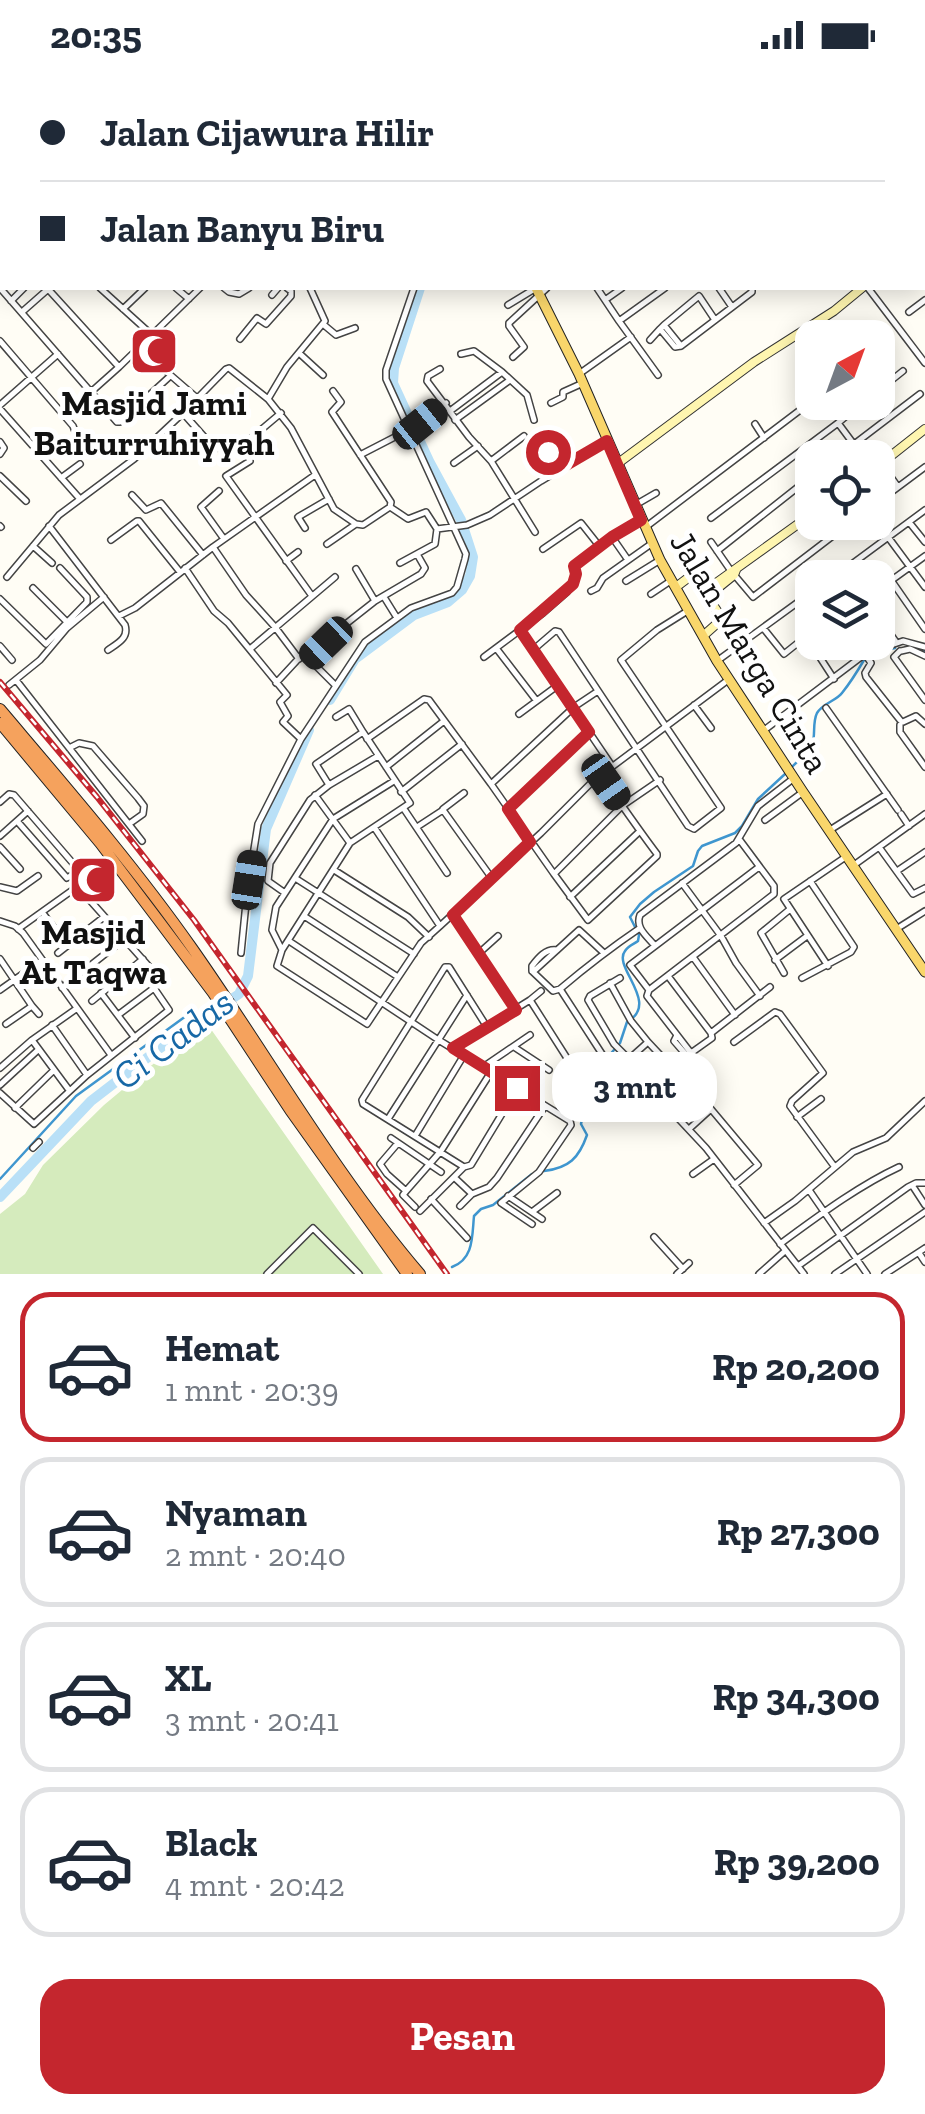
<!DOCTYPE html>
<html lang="id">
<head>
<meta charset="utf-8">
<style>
	:root { --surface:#fff; --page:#f2f2f3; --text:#1f2937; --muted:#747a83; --line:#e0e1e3; --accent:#c4262e }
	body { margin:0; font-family:"Zilla Slab",serif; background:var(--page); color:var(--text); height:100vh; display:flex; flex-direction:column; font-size:38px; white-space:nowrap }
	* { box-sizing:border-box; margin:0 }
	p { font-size:32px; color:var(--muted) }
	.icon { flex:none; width:55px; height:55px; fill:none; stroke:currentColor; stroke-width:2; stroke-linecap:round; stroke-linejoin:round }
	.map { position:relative; height:1204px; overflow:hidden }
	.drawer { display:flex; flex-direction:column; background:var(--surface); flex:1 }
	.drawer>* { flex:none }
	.guide { position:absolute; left:0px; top:0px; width:925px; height:220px; box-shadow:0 5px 25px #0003; display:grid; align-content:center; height:220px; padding:0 40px; background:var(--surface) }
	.needle { width:65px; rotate:41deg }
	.tools { position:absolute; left:795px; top:250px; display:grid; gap:20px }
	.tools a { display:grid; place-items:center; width:100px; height:100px; border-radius:20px; background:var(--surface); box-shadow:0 5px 25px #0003; font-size:50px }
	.end { position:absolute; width:45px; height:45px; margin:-22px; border:12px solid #c4262e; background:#fff; box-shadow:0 0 0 5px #fff }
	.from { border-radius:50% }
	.bubble { position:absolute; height:70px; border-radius:30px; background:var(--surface); box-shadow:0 5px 25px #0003; font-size:32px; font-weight:700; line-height:70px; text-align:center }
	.car { position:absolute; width:30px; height:60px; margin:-30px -15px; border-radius:12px; box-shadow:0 0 8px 2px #0007; background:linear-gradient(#222 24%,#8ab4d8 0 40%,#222 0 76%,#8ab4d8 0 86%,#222 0) }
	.guide b { display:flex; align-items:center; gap:35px; height:95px; font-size:38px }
	.guide b+b { border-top:2px solid var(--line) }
	.guide i { width:25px; height:25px; background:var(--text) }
	ul { padding:18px 0 0; list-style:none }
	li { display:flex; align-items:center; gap:30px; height:150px; margin:0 20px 15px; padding:0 20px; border:5px solid var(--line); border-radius:30px }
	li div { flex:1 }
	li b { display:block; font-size:38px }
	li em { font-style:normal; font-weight:700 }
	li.current { border-color:var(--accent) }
	li>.icon { width:90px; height:90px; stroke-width:1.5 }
	.primary-button { display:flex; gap:20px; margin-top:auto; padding:20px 40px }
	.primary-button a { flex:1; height:115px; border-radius:30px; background:var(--accent); color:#fff; font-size:40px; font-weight:700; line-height:115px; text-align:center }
	.status { display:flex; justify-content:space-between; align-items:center; height:70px; padding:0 50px; background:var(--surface); direction:ltr }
	.status svg { height:28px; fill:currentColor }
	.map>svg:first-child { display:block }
	.green { fill:#d5ebbd }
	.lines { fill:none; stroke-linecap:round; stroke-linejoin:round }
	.stream { stroke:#3f96cf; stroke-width:2.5 }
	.river { stroke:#b9e0f7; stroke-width:10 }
	.street-casing { stroke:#444; stroke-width:8 }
	.secondary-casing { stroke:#333; stroke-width:10 }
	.primary-casing { stroke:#222; stroke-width:11 }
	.highway-casing { stroke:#222; stroke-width:12 }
	.street { stroke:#fff; stroke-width:5 }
	.secondary { stroke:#fff6b0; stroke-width:8 }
	.primary { stroke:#f9d66b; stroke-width:9 }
	.highway { stroke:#f5a25d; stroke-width:10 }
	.rail-casing { stroke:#c4262e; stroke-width:6 }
	.rail { stroke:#fff; stroke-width:2.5; stroke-dasharray:8; stroke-linecap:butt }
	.route { stroke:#c4262e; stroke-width:12 }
	.labels { text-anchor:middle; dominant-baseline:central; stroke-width:10; stroke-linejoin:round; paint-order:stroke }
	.poi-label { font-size:35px; font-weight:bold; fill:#111; stroke:#fff }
	.street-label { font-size:35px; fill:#111; stroke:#fff }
	.water-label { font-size:38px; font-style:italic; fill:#1768a6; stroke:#fff }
</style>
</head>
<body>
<div class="status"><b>20:35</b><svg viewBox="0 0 49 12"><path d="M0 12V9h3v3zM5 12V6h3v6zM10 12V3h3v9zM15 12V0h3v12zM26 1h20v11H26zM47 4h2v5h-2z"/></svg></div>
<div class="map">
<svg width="925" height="1204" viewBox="0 0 925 1204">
	<rect width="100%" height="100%" fill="#fffdf5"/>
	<path class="green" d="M208 955 383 1204H0V1144L25 1124 43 1095 104 1035 170 980Z"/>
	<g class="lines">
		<path class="stream" d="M907 575 925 581
			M882 581 895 578
			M790 699C796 692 809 683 812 675 816 666 812 653 817 643 823 633 836 631 842 623 850 613 857 602 864 590
			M544 1101C569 1098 579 1088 587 1065L581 1054C584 1029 608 1014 607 988L620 973 627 952C661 933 612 897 625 881 628 876 634 874 638 871L639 865 630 847 640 834 654 822 693 796 698 781 702 776 735 763 742 756 758 729 785 704
			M0 1109 76 1026 186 946
			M452 1197C474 1189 472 1166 474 1146L481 1139 493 1135 532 1104"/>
		<path class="river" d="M330 630 355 589 414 545 448 532 462 520 470 506 473 487 461 450 430 393 393 313 394 298 420 218
			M0 1127 91 1031 156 981 239 924 248 906 266 759 309 660"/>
		<g class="street-casing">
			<path id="street" d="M7 0 10 2
				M78 0 80 2
				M240 0 241 2
				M403 0 404 2
				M559 0V2
				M683 0 685 2
				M903 0 906 2
				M133 2 135 0
				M283 2 286 0
				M343 2 344 0
				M483 2 485 0
				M617 2 620 0
				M672 2 676 0
				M872 2 874 0
				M0 9 2 8
				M922 21 925 24
				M0 34 2 36
				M922 37 925 34
				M0 47 2 49
				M922 59 925 62
				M0 85 2 82
				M922 95 925 98
				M0 120 2 122
				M0 148 2 145
				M922 156 925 160
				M0 195 2 193
				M0 218 117 352H120L168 308
				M100 218 152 265
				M176 218 189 229
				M224 218 229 222 239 224 249 218
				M310 218 325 251 287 297 268 329 291 358 334 439 356 454 363 455 390 437 408 449 426 442 437 459 467 455 490 445 541 411 607 371
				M597 218 619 251 665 218
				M719 218 732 237
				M868 218 925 293
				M48 219 119 297
				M272 225 278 218
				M605 230 622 218
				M11 231 24 218
				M508 235 536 218
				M123 239 145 218
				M22 242 47 220
				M909 242 925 230
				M619 251 658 305
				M324 255 336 265 355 258
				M664 255 681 276 752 222V218
				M664 255 699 226 715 250
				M664 255 660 259 675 277 681 276
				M240 269 257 248 266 254 291 226V221L287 218
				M650 270 660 259
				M0 271 73 356 76 364 90 382
				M299 283 323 305
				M513 287 524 277 509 256V253L547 218
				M440 299 428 306 427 311 469 367 491 391 535 462
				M502 302 527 325 534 350
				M168 303 198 329
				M579 304 631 267
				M333 321 341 332 332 342 391 432 390 437
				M878 321 903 301
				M91 322 119 297 200 218
				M551 333 563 327V322L583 313
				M0 335 58 284
				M0 339 80 429
				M450 341 502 302 474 281 461 284
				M183 343 215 379
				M281 343 243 375 250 391 226 406 312 526
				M455 350 510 310
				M838 353 863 332
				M755 354 764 368
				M539 367 559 399
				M0 372 4 378 0 384
				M360 385 420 354 446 333
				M836 388 920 324
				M491 391 524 366
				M454 393 478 376
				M881 393 898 417
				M0 406 26 431
				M61 408 80 394
				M219 421 201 437 224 469
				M132 425 146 440 161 433 203 485
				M878 432 925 397
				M637 434 656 423
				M711 448 838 353 864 388
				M909 452 925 472
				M0 456 1 457
				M49 456 125 555C129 568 118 573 108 580
				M647 456 812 331
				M305 458 298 447 329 429
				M612 467 628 490
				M888 467 925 517
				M111 470 137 451H139L180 502
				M711 472 731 501 753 527 851 452
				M327 474 356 454
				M33 476 52 493
				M213 477 246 525 275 557 299 589
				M543 479 581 453 600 477
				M717 481 812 406
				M286 491 298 482
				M400 493 435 474 437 459
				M185 498 214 541 228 553 287 625 280 632 288 646 283 652 301 669
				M356 499 375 531
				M7 507 59 445 134 389 183 343 226 299 229 298 268 329
				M833 508 925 440
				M891 510 925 559
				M626 511 660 490
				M33 518 67 552
				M878 520 925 486
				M591 521 597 518 603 508 651 474
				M651 524 672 510
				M384 527 397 548
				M0 529 46 574 87 532V527L60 498
				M119 546 135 538 213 477 315 405
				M878 546 896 572
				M764 559 784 584 804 568 808 569 834 609
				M520 560 612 696
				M854 572 863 585
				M0 576 12 590
				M496 578 536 630
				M250 579 335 507
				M534 579 555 561 559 562 688 756 694 759 721 738 621 590 657 560 689 540
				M900 581 894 587 925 630
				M901 581 910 579 925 586
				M865 584 871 593 865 603 866 607 900 650
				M484 587 543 543 567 522 576 506 574 496 612 467 641 450
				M309 589 335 615
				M717 591 812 522
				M16 610 142 771
				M276 613 301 586 305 585 309 589 342 557 375 531 421 504 425 498 417 484
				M9 615 40 590 67 558 104 527
				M694 635 711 658
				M826 638 898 740
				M519 644 557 616
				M336 647 349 639 363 662
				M903 652 916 646 925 654
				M900 655V662L925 697
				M763 661 865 584 903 571 925 577
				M367 669 424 629 429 630 491 714 554 804
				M69 678 79 673 93 676 138 728 144 736 143 744 129 754
				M386 697 444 651
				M601 706C620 732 638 759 657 784V786L588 850 554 804 622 736 660 710
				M491 714 574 637 598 621
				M329 715 316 694 363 662 410 733 350 773 282 880 277 896 367 954 421 873 440 856 541 763 593 711 728 610
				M401 722 462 674
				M315 725 350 773
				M0 732 9 724 14 725 77 798 78 801 67 808 17 751
				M404 739 447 803
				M443 739 464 723
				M508 739 589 662
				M901 744 909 756
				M765 750 803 722
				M374 757 440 856
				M417 757 443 740 491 807
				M830 760 887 724
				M0 766 28 741
				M0 777 20 799
				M879 777 913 824 925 818
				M854 795 925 744
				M334 800 408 847 429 867
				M897 801 925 782
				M295 808 414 884
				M682 813 721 866 736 893 760 926
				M0 817 17 821 38 806
				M285 823 268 811 270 793 310 730 329 715 378 686
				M570 827 640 761
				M42 842 67 875
				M453 845 516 940
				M304 846 398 907
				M0 851 15 856 23 863 111 985
				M898 858 925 841
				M58 862 70 857 79 867
				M289 871 437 969 570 1051 571 1055 539 1102 501 1133 532 1154
				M655 876C647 866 635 858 640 845L736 773 758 736 794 708
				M282 880 272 860 276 837 333 749 394 711
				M58 883 104 847
				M241 883 247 823 258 754 301 669 365 572 411 538 452 523 457 517 465 489 466 484 386 309V300L414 218
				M478 884 498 866
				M693 887 735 945
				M0 889 32 936 6 954
				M775 890 807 866
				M828 896 784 829 847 786
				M532 901V896C538 888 546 878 557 880
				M784 903 761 863 789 840
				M668 906 711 963
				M620 908 590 926 588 930 614 974 629 989 648 972 711 1039 758 1095 734 1115
				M802 908 851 882 854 877 810 811
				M610 913 631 951 648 972
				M62 918 124 869
				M560 919C586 897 612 877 640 858
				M0 920 41 891
				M649 920 774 824V816L739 769
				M101 923 135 968
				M530 930 541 921
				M92 931 143 889
				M32 936 39 944
				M118 945 154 918
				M52 955 87 1005
				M677 965 674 971 687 986
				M32 970 69 1020
				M734 972 775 942 780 944 823 1003 792 1031 790 1036 834 1096
				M514 977 549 1000
				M453 978 530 930 586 1018
				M691 983 712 968 711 963 770 917
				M604 987 560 919 553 921 533 902 579 860 604 883
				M670 994 647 1009V1015L706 1078 804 1204
				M483 997 530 965
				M0 998 32 970 76 939
				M698 999 688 986 691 983 647 926 649 920 630 895 759 797
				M618 1001 629 989
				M0 1015 38 980
				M0 1023 34 1054 87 1005 169 940 154 918 161 910 79 818 74 819 18 859
				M15 1038 54 1000
				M797 1047 821 1029
				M388 1049 467 925
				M689 1059 711 1039
				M415 1066 464 985
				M391 1068 441 1102
				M398 1073 380 1094 387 1104 406 1121 403 1125 415 1137
				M33 1078 39 1072
				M464 1097 363 1034 362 1030 445 897H449L487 957
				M693 1104 714 1089
				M456 1109 472 1124 489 1117 497 1108 545 1036
				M912 1115 925 1135
				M809 1120 867 1204
				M406 1121 441 1081 491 1002
				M508 1126 542 1149
				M431 1129 467 1168
				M460 1136 472 1124
				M420 1141 464 1097 471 1095 517 1019
				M532 1142 557 1123
				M764 1153 795 1131 853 1082 886 1068 925 1031
				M654 1167 683 1199
				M780 1174C817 1147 858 1116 899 1097
				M919 1183 925 1192
				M798 1196 908 1117 916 1113H925
				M267 1204 313 1158 359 1204
				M677 1204 689 1193
				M759 1204 785 1181
				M835 1204 925 1142
				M885 1204 925 1178"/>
		</g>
		<g class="secondary-casing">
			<path id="secondary" d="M922 173 925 171
				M617 394 754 292 834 241 862 218
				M878 396 925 359
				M676 517 688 508 695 507 721 547V550L703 566
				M705 521 812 444
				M708 526 734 505 736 500"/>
		</g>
		<g class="primary-casing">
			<path id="primary" d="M512 0 513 2
				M536 218 579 304 660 490 717 591 803 722 925 902"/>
		</g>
		<g class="highway-casing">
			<path id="highway" d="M0 639C66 717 133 794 192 878 268 986 334 1103 420 1204
				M0 653 100 773 159 851 213 923 290 1040 407 1204"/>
		</g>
		<use href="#street" class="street"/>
		<use href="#secondary" class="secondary"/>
		<use href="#primary" class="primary"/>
		<use href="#highway" class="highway"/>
		<g class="rail-casing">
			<path id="rail" d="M0 612 97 727 194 850 447 1204"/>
		</g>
		<use href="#rail" class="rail"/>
	</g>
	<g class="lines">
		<path class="route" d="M517 1018 453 978 516 940 453 845 530 772 508 739 589 662 520 560 573 514 576 504 574 496 612 467 641 450 607 371 559 399 548 382"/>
	</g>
	<defs>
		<g id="mosque-square" transform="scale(2.5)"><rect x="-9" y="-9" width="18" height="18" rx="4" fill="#c4262e" stroke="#fff"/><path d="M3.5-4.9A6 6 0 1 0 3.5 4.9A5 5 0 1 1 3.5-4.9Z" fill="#fff"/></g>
	</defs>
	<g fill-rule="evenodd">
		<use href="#mosque-square" x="154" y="281"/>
		<use href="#mosque-square" x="93" y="810"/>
	</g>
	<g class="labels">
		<g class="poi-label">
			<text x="154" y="333">Masjid Jami<tspan x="154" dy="40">Baiturruhiyyah</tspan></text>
			<text x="93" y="862">Masjid<tspan x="93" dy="40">At Taqwa</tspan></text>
		</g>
		<g class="street-label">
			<text transform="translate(750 582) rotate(59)">Jalan Marga Cinta</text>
		</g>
		<g class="water-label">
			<text transform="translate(173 969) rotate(-37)">Ci Cadas</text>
		</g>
	</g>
</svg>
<div class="tools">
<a><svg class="needle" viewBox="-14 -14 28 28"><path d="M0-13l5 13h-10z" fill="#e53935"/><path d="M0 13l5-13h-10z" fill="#747a83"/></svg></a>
<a><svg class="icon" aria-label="locate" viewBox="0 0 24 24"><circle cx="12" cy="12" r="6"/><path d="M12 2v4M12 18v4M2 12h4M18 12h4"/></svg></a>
<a><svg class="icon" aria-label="layers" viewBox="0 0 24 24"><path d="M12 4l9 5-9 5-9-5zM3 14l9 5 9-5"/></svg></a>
</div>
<i class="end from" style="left:548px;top:382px"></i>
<i class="end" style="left:517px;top:1018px"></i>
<div class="bubble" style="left:552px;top:982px;width:165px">3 mnt</div>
<i class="car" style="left:420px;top:354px;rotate:51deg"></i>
<i class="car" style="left:326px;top:573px;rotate:226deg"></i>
<i class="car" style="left:606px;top:712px;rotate:145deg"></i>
<i class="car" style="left:249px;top:810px;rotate:9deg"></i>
<div class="guide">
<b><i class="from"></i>Jalan Cijawura Hilir</b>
<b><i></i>Jalan Banyu Biru</b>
</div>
</div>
<section class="drawer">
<ul>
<li class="current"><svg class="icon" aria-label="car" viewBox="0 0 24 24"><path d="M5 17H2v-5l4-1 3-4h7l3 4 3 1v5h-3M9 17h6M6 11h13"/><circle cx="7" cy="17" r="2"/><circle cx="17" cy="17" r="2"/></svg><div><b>Hemat</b><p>1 mnt · 20:39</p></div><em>Rp 20,200</em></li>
<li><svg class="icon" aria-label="car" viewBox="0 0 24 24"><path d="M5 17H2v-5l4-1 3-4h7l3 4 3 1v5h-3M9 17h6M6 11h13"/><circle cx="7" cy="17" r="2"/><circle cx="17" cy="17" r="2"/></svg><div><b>Nyaman</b><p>2 mnt · 20:40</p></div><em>Rp 27,300</em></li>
<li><svg class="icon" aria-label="car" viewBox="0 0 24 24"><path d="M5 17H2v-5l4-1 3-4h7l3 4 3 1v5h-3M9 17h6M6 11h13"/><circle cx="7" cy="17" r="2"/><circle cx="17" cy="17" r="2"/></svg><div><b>XL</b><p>3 mnt · 20:41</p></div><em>Rp 34,300</em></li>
<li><svg class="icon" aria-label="car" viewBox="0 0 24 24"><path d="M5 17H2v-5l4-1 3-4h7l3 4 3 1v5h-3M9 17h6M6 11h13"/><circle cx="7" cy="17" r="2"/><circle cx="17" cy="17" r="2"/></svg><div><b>Black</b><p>4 mnt · 20:42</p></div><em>Rp 39,200</em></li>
</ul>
<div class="primary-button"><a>Pesan</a></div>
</section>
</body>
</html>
